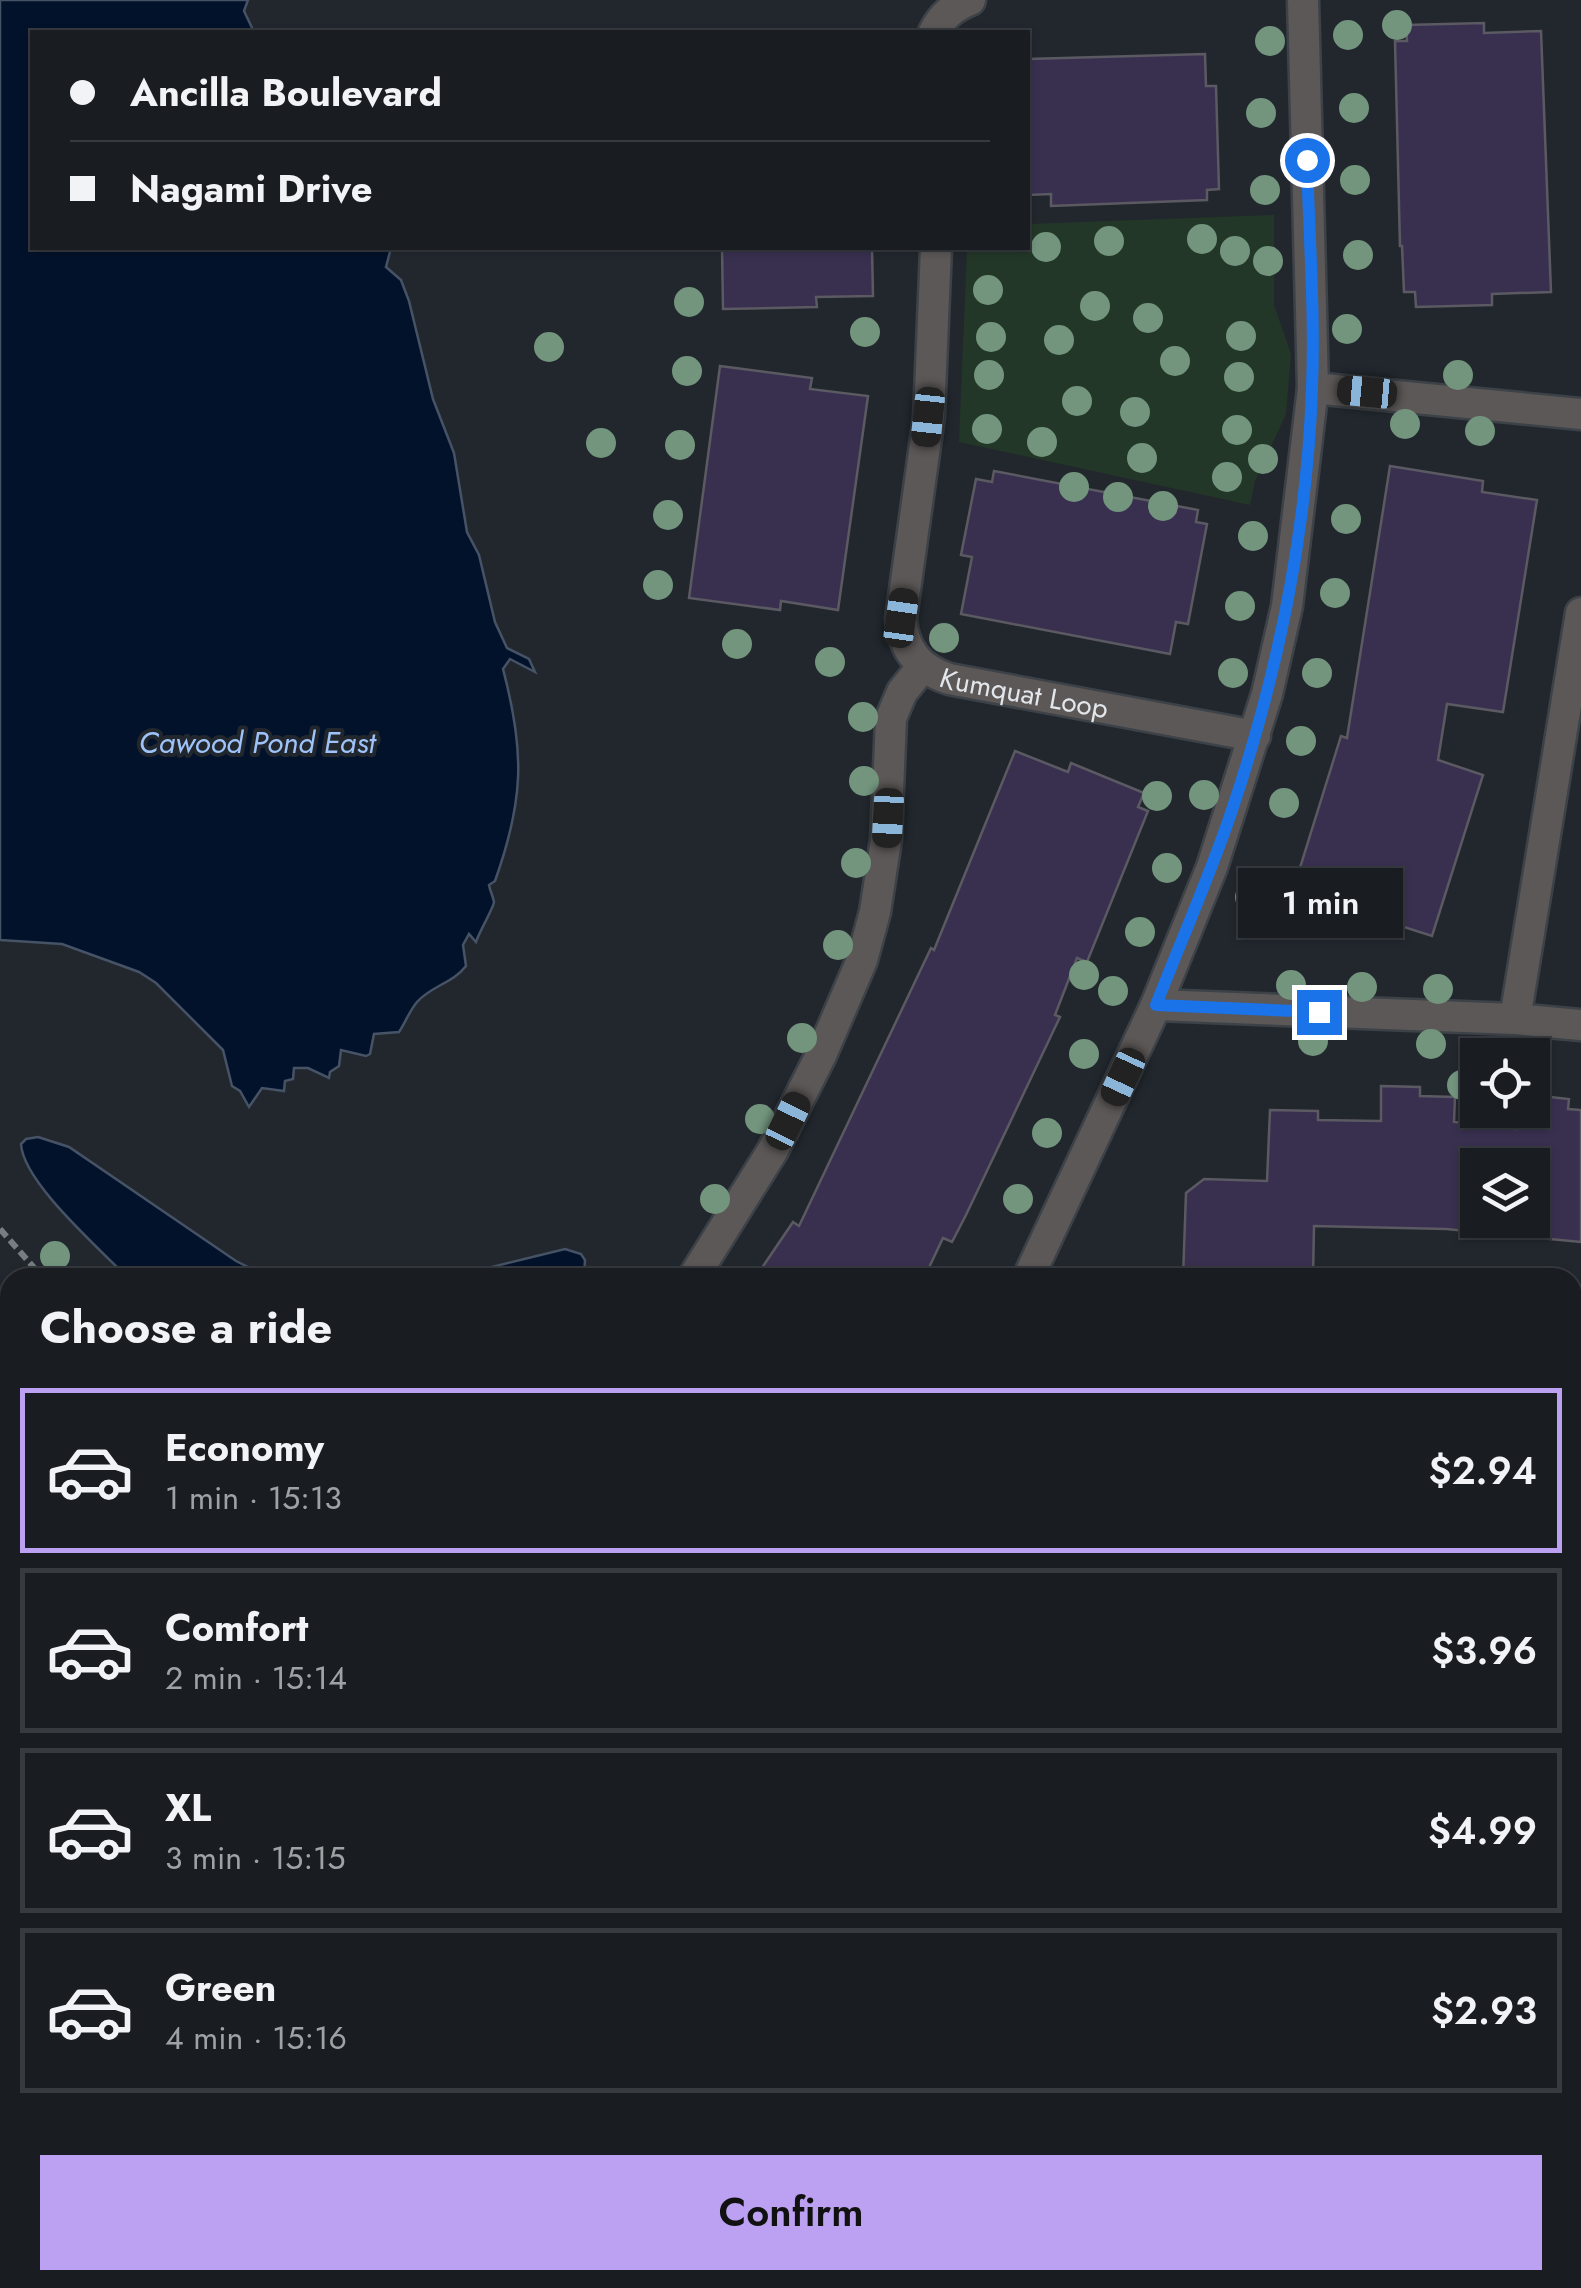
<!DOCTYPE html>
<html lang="en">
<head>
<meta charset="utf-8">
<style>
	:root { --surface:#191d22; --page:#262a2f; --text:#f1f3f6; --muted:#9fa2a5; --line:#373b40; --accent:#bca0f2 }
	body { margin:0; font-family:Jost,sans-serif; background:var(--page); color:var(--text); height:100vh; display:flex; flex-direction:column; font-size:38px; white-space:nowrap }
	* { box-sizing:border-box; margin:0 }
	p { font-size:32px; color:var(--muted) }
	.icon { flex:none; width:55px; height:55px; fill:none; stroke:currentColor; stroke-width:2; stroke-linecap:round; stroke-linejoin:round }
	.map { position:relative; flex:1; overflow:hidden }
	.sheet { position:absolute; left:0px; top:1268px; width:1582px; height:1022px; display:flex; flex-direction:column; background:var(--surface); border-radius:30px 30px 0 0; box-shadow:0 2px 8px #0004,0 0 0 2px var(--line) }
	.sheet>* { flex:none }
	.top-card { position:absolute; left:30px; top:30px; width:1000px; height:220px; border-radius:0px; box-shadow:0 2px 8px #0004,0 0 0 2px var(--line); display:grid; align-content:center; height:220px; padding:0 40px; background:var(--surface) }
	.buttons { position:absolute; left:1460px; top:1038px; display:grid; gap:20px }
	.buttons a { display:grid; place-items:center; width:90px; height:90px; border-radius:0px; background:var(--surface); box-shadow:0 2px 8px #0004,0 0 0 2px var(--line); font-size:50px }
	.end { position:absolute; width:45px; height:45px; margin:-22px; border:12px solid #1a73e8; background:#fff; box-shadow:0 0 0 5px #fff }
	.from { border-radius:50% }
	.bubble { position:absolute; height:70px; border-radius:0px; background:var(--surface); box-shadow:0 2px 8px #0004,0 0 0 2px var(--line); font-size:32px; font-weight:600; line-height:70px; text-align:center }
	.car { position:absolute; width:30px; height:60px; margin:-30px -15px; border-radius:12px; box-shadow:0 0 8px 2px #0007; background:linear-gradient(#222 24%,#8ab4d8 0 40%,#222 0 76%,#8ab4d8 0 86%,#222 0) }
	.top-card b { display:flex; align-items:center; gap:35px; height:95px; font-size:38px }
	.top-card b+b { border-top:2px solid var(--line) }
	.top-card i { width:25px; height:25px; background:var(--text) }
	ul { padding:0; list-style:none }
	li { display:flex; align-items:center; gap:30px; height:165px; margin:0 20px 15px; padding:0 20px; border:5px solid var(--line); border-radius:0px }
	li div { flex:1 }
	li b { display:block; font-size:38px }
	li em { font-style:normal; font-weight:600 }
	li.current { border-color:var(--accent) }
	li>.icon { width:90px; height:90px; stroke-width:1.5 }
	h2 { padding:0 40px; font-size:45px; line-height:120px }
	.primary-button { display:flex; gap:20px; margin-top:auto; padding:20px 40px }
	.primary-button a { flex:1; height:115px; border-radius:0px; background:var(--accent); color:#111; font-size:40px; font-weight:600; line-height:115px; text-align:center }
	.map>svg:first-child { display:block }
	.green { fill:#233728 }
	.water { fill:#03122b; stroke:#465265; stroke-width:2.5 }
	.building { fill:#393050; stroke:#5b5962; stroke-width:2.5; fill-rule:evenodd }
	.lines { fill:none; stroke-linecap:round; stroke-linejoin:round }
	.minor-casing { stroke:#3c4248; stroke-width:35 }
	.path { stroke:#787d82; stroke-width:6; stroke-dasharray:10 5; stroke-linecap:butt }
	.minor { stroke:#5c5857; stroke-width:30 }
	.tree { fill:#73957e }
	.route { stroke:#1a73e8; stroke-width:12 }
	.labels { text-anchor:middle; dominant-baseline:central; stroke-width:8; stroke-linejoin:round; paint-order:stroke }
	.street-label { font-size:28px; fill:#e3e7eb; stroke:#21272d }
	.water-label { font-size:30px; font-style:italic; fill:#9fc3f9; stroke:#21272d }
</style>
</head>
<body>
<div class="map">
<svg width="1581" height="2288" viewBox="0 0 1581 2288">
	<rect width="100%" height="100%" fill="#21272d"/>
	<path class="green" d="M1274 215V305L1291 354 1286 414 1255 481 1250 505 959 442 967 248H1028V224Z
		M10 2205V2280H47L39 2288H0V2221Z
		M311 2280H570L564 2288H301Z"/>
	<path class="water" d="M0 0H248L244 11 254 32H32V248H391L386 267 401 280 409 301 433 399 454 453 467 532 479 555 495 622 507 648 529 659 535 672 510 659 503 669C525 752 524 800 495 881L489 885C490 891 493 896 494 902 494 907 479 932 476 942L469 934 463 945 466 966C453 983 431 986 417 1002 410 1010 405 1023 399 1032L374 1034 370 1054 366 1056 341 1050 339 1066 330 1072 329 1078 308 1068H294L293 1079 285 1081 284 1091 262 1088 249 1107 240 1091 232 1086 223 1050 156 983 139 972 62 944 0 940Z
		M38 1137 69 1147 236 1261 268 1277H127C99 1248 23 1182 21 1144L26 1139Z
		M565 1249 581 1254 585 1260 584 1277H451Z
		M0 1359 10 1370V2205L0 2221Z
		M1573 1457 1581 1459V2288H564L570 2280H1572Z"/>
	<path class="building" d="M1484 23V33L1541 31 1551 292 1492 294V305L1416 307 1415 292H1404L1402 246H1400L1395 41H1407L1406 25Z
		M1205 54 1206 86H1216L1219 189 1207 190V200L1051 206V194L1028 195V59Z
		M722 248H872L873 296 816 297 817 307 723 309Z
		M720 366 812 378 810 389 868 396 838 610 781 601 780 610 689 598Z
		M1390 466 1483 481 1482 492 1537 500 1503 712 1447 704 1438 760 1483 775 1432 936 1379 919 1376 929 1301 905 1305 891 1294 887 1341 736 1347 738Z
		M994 471 1198 510 1196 522 1207 524 1188 624 1176 622 1170 654 961 614 972 557 961 555 976 479 992 482Z
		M1015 751 1068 772 1071 763 1144 793 1138 807 1148 811 1087 962 1077 958 1055 1015 1060 1017 966 1215 952 1242 943 1238 924 1278H755L793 1222 799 1226 931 948 934 950Z
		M1381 1086 1420 1087V1096L1455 1097 1454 1122 1517 1129 1519 1110H1532V1095L1569 1099 1568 1109 1581 1110V1242L1446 1229 1314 1226 1313 1278H1183L1186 1193 1204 1179 1267 1181 1270 1110 1318 1111V1120L1381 1121ZM1478 1165H1532V1220H1478Z"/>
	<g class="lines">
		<g class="minor-casing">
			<g id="minor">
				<path d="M934 32C942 16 953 7 970 0"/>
				<path id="s1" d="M936 248 929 417 901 618C903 650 919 669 949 679L1255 736"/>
				<path d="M1313 388 1581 414"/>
				<path d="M1156 1005 1515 1019 1581 1025"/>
				<path d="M1515 1019 1581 613"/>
				<path d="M693 1278 773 1150 821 1055 862 960 875 912 886 840 891 718 902 692 923 666"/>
				<path d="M1028 1278 1156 1005 1212 867 1267 694 1287 606 1313 388 1303 0"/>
				<path d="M163 2288 170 2280"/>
			</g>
		</g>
		<path class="path" d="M0 1229 43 1278"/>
		<use href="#minor" class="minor"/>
	</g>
	<g class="tree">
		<circle cx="1397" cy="25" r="15"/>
		<circle cx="1348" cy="35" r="15"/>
		<circle cx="1270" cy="41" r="15"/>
		<circle cx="1354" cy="108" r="15"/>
		<circle cx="1261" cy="113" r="15"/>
		<circle cx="1355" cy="180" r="15"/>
		<circle cx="1265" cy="190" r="15"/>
		<circle cx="1202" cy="239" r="15"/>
		<circle cx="1109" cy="241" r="15"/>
		<circle cx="1046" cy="247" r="15"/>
		<circle cx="1235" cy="251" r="15"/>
		<circle cx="1358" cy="255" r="15"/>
		<circle cx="1268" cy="261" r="15"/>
		<circle cx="988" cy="290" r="15"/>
		<circle cx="689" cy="302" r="15"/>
		<circle cx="1095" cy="306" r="15"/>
		<circle cx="1148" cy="318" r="15"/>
		<circle cx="1347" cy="329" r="15"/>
		<circle cx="865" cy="332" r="15"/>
		<circle cx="1241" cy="336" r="15"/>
		<circle cx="991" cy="337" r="15"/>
		<circle cx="1059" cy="340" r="15"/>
		<circle cx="549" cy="347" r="15"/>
		<circle cx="1175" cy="361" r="15"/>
		<circle cx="687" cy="371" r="15"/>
		<circle cx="989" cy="375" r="15"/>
		<circle cx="1458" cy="375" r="15"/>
		<circle cx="1239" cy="377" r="15"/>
		<circle cx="1077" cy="401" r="15"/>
		<circle cx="1135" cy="412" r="15"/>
		<circle cx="1405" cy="424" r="15"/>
		<circle cx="987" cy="429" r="15"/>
		<circle cx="1237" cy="430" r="15"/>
		<circle cx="1480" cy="431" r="15"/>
		<circle cx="1042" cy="442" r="15"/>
		<circle cx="601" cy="443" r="15"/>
		<circle cx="680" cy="445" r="15"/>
		<circle cx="1142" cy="458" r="15"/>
		<circle cx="1263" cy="459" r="15"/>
		<circle cx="1227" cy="477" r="15"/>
		<circle cx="1074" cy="487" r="15"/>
		<circle cx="1118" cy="497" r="15"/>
		<circle cx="1163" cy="506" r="15"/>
		<circle cx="668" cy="515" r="15"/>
		<circle cx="1346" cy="519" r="15"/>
		<circle cx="1253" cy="536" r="15"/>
		<circle cx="658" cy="585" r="15"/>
		<circle cx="1335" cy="593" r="15"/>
		<circle cx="1240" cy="606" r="15"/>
		<circle cx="944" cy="638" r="15"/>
		<circle cx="737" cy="644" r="15"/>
		<circle cx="830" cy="662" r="15"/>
		<circle cx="1233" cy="673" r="15"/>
		<circle cx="1317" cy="673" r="15"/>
		<circle cx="863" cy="717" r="15"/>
		<circle cx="1301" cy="741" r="15"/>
		<circle cx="864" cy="781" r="15"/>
		<circle cx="1204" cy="795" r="15"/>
		<circle cx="1157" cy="796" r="15"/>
		<circle cx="1284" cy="803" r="15"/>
		<circle cx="856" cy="863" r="15"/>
		<circle cx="1167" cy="868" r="15"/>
		<circle cx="1250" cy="897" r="15"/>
		<circle cx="1140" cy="932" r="15"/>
		<circle cx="838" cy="945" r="15"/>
		<circle cx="1084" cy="975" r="15"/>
		<circle cx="1291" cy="985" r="15"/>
		<circle cx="1362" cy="987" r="15"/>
		<circle cx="1438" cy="989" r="15"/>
		<circle cx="1113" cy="991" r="15"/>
		<circle cx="802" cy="1038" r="15"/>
		<circle cx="1313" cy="1041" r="15"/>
		<circle cx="1431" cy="1044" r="15"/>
		<circle cx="1084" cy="1054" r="15"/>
		<circle cx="1462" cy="1085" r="15"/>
		<circle cx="760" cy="1119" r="15"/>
		<circle cx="1047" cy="1133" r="15"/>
		<circle cx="715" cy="1199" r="15"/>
		<circle cx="1018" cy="1199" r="15"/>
		<circle cx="55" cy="1256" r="15"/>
	</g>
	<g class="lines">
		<path class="route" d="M1307 160C1309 235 1315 312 1312 388 1307 532 1277 677 1231 813 1209 878 1181 941 1156 1005L1319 1012"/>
	</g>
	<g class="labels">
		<g class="street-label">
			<text stroke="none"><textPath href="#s1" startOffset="532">Kumquat Loop</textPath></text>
		</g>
		<g class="water-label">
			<text x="257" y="742">Cawood Pond East</text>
		</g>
	</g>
</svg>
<div class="buttons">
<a><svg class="icon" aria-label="locate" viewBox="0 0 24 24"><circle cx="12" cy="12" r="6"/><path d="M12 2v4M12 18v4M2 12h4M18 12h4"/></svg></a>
<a><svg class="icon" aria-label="layers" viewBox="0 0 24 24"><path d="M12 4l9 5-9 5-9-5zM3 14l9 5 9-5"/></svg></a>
</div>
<i class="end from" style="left:1307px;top:160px"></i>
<i class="end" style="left:1319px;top:1012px"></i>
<div class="bubble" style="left:1238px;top:868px;width:165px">1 min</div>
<i class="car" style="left:1367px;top:392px;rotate:275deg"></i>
<i class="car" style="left:928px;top:417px;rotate:186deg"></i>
<i class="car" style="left:901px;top:618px;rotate:8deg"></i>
<i class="car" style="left:888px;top:818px;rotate:183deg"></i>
<i class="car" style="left:1123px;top:1077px;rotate:205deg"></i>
<i class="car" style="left:788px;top:1121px;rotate:26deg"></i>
<div class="top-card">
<b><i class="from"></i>Ancilla Boulevard</b>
<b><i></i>Nagami Drive</b>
</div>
<section class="sheet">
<h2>Choose a ride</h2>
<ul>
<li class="current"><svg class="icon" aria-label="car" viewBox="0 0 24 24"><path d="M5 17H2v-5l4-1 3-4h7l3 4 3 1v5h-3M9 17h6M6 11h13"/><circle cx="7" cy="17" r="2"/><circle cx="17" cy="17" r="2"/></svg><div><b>Economy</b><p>1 min · 15:13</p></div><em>$2.94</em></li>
<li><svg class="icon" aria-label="car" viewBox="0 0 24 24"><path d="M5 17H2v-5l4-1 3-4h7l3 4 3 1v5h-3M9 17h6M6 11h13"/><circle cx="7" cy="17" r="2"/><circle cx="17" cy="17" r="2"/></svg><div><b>Comfort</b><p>2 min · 15:14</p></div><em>$3.96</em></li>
<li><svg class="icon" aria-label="car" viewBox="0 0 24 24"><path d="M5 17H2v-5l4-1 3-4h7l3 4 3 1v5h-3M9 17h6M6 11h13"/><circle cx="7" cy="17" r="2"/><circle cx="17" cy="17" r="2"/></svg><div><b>XL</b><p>3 min · 15:15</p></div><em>$4.99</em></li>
<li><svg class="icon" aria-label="car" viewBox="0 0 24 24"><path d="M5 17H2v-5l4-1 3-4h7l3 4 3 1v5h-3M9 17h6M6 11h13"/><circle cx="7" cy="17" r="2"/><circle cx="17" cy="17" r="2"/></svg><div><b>Green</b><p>4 min · 15:16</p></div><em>$2.93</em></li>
</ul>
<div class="primary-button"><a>Confirm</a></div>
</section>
</div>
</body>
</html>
